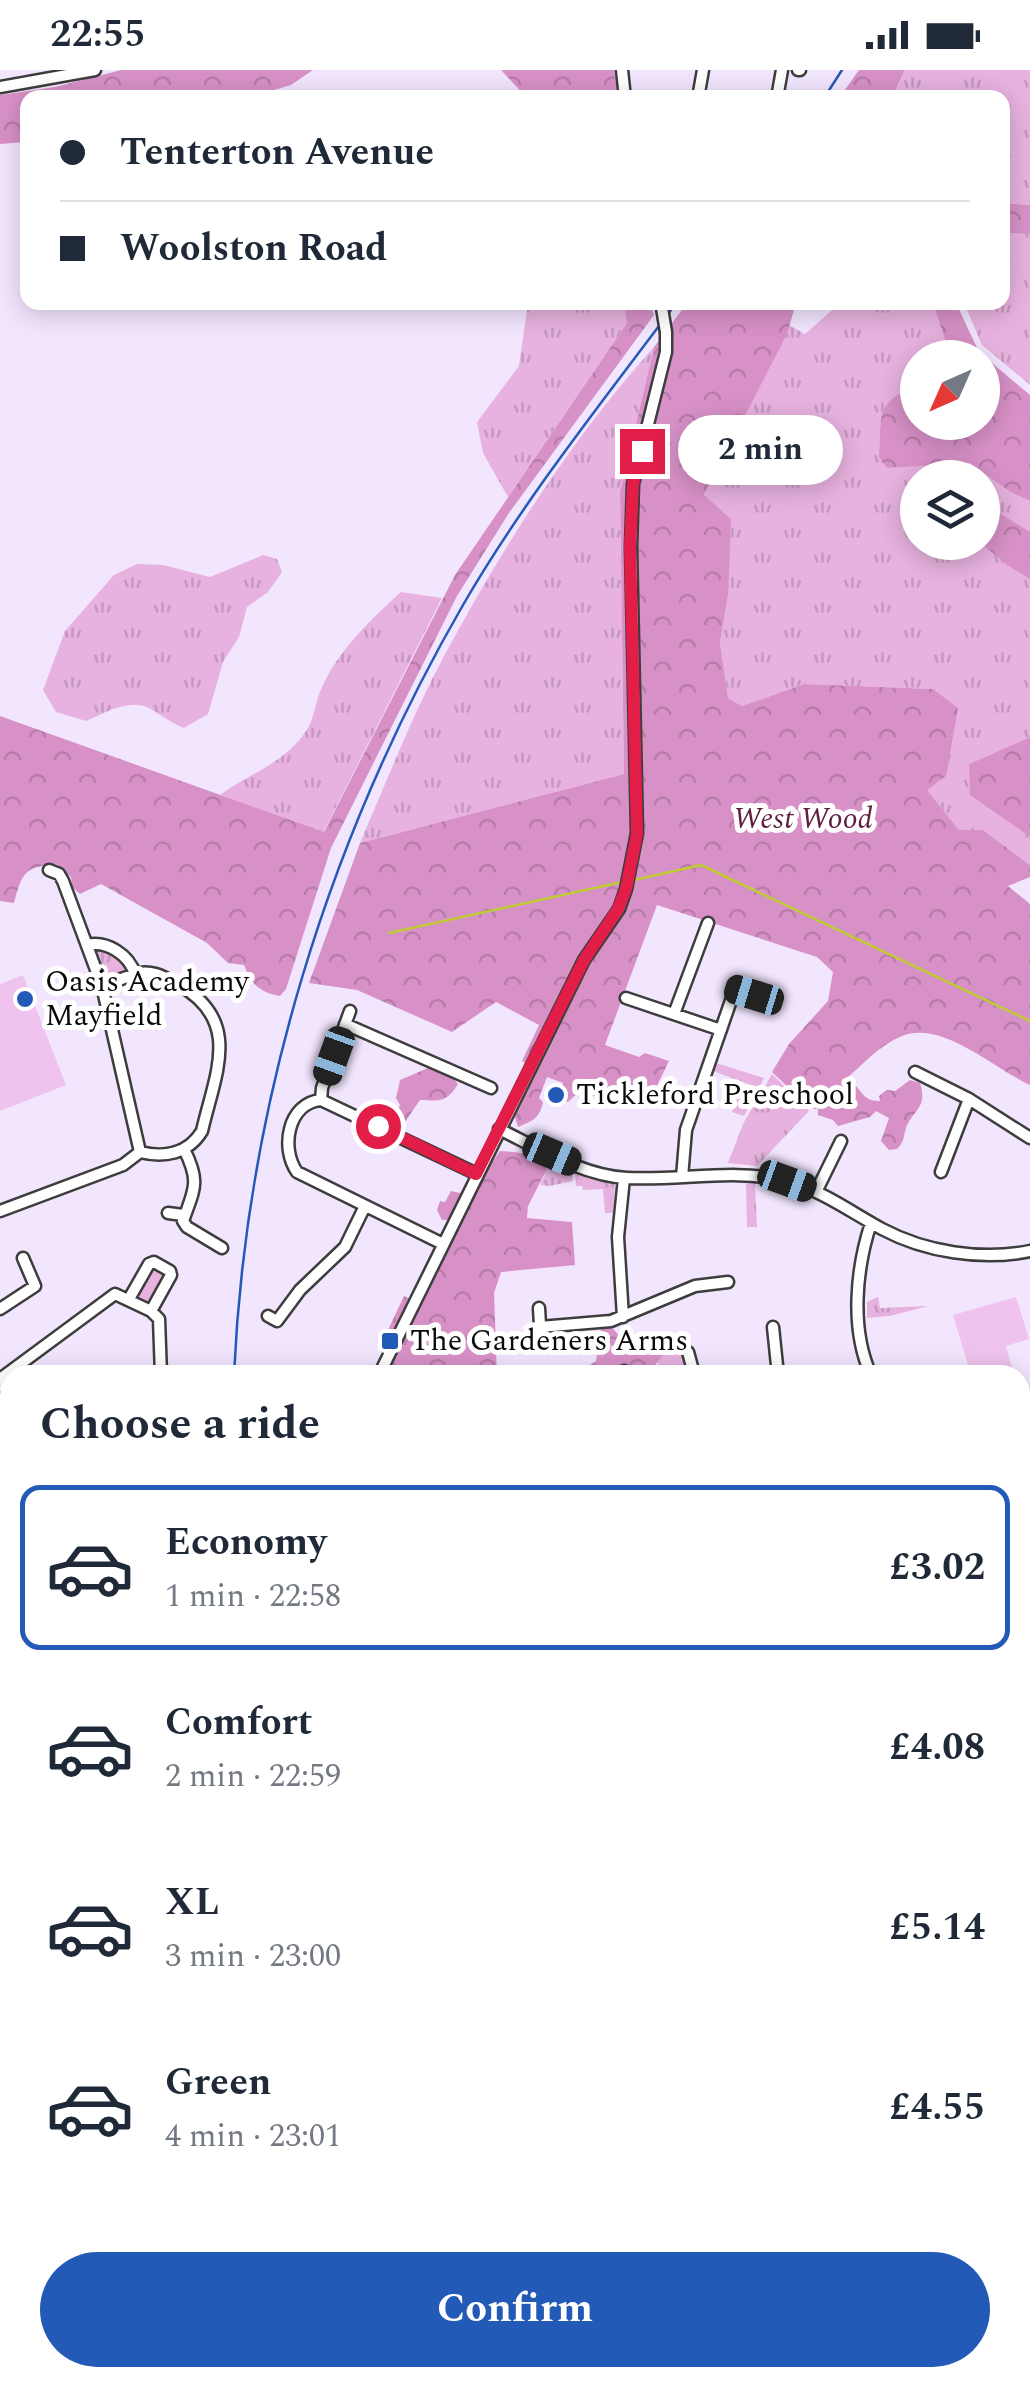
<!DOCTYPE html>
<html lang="en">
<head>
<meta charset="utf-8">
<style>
	:root { --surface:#fff; --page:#f2f2f3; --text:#1f2937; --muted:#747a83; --line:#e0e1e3; --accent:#245ab7 }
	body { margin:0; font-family:Spectral,serif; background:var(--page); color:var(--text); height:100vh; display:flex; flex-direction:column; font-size:38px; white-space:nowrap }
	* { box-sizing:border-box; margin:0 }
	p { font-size:32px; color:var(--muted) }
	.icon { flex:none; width:55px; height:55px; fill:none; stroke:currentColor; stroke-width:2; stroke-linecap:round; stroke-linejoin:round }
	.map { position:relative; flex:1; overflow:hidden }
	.drawer { position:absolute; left:0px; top:1295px; width:1030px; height:1022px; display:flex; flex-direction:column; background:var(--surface); border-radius:30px 30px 0 0; box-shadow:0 5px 25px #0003 }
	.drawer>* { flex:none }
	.banner { position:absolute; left:20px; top:20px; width:990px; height:220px; border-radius:20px; box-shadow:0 5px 25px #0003; display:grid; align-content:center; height:220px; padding:0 40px; background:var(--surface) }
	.needle { width:65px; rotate:225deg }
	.tools { position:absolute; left:900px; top:270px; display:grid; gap:20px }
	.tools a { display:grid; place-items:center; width:100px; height:100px; border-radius:50%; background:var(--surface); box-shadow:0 5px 25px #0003; font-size:50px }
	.end { position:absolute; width:45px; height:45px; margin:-22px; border:12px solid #e11d48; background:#fff; box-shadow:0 0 0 5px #fff }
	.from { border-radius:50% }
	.bubble { position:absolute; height:70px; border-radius:35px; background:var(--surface); box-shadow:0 5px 25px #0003; font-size:32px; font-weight:700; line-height:70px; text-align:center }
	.car { position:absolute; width:30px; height:60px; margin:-30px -15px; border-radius:12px; box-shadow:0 0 8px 2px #0007; background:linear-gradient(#222 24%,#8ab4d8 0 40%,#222 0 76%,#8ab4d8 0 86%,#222 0) }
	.banner b { display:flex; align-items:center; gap:35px; height:95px; font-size:38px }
	.banner b+b { border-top:2px solid var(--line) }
	.banner i { width:25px; height:25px; background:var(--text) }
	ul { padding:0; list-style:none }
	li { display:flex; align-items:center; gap:30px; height:165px; margin:0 20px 15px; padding:0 20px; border:5px solid transparent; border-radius:20px }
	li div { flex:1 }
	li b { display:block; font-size:38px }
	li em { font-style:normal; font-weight:700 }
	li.active { border-color:var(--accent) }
	li>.icon { width:90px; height:90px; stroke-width:1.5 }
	h2 { padding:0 40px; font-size:45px; line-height:120px }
	.primary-button { display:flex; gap:20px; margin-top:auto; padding:20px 40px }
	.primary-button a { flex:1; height:115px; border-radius:60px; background:var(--accent); color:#fff; font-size:40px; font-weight:700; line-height:115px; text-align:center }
	.status { display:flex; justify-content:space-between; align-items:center; height:70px; padding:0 50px; background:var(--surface); direction:ltr }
	.status svg { height:28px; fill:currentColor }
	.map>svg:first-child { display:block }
	.grass { fill:url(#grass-tufts); fill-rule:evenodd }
	.forest { fill:url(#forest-crowns) }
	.pitch { fill:#efc3ed }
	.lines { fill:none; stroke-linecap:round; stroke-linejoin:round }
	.stream { stroke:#bfcb34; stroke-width:2.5 }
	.minor-casing { stroke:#3d3d3d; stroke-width:15 }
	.major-casing { stroke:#1b1b1b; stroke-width:18 }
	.minor { stroke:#fff; stroke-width:10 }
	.major { stroke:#a15df8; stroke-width:12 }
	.rail { stroke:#245ab7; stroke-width:2.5 }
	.minor-bridge-casing { stroke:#3d3d3d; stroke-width:15; stroke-linecap:butt }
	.minor-bridge { stroke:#fff; stroke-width:10 }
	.route { stroke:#e11d48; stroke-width:12 }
	.poi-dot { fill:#245ab7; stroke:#fff; stroke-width:4 }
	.labels { text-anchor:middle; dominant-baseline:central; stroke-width:10; stroke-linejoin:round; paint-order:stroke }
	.park-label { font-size:30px; font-style:italic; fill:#5f1c3f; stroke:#fff }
	.poi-label { font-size:30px; fill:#0a0a0a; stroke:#fff; text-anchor:start }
</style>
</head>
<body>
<div class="status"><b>22:55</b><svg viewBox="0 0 49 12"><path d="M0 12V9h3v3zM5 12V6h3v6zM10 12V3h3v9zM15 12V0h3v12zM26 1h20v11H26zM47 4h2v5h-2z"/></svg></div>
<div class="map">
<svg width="1030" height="2316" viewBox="0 0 1030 2316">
	<defs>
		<pattern id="grass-tufts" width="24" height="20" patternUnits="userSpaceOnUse" patternTransform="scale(2.5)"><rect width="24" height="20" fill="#e7b2df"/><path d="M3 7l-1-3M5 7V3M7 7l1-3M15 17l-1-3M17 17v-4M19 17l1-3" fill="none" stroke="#c598be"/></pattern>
		<pattern id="forest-crowns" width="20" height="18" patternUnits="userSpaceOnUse" patternTransform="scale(2.5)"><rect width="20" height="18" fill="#d891c7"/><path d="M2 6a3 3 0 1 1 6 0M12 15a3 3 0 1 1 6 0" fill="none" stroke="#b87caa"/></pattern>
	</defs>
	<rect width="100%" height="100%" fill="#f2e6ff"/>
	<path class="grass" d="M905 0H1030V135L1003 133 1002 28H892Z
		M1003 163 1030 164V315L982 275 964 233 1002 232Z
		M528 233H624L627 253 508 427 483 383 477 352 519 296Z
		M840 233H933L945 270 961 287 918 288 917 316C874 334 882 343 879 387L888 398 971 392 1012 423 1030 431V667L969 694 971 725 1030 767V795L983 760H959L926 719 933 619 804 614 742 636 728 628 720 572 728 526 704 426 789 255 805 264ZM918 408H982V472H918Z
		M654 277 620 422 624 704 360 773C387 710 412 646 444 586 502 478 572 368 654 277Z
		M263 485 277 489 282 502 268 522 247 537 239 567 223 592 208 644 184 658C171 653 161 645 149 638 129 628 105 643 86 651L56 642 43 620 65 561 114 505 137 494 163 495 210 507Z
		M401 522 442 528 323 763 220 725C250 703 285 693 306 661 315 648 315 631 322 617 338 581 372 548 401 522Z
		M99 879 126 890 128 901 112 908 104 907 94 885Z
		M716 993 764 1008 759 1018 713 1001Z
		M772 1004 809 1041 757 1096 728 1093 744 1052Z
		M741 1015 758 1020 744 1046 732 1042Z
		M551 1091 572 1101 573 1111 550 1116 540 1115Z
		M575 1102 615 1114 613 1143H605L603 1119 583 1120 582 1116H576Z
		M755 1112 757 1157H747L746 1114Z
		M157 1197 162 1200 165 1209 150 1234 136 1226 152 1198Z
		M878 1227 880 1238 928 1236 890 1246 867 1248V1232Z
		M682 1278 688 1297 685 1303 655 1305 661 1282Z
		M1020 1974 1030 1975V2196L1020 2199Z
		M10 2070V2308H400L403 2316H0V2077Z"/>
	<path class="forest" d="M121 0H313L291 15 250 27 28 28 27 72 0 74V25L55 17Z
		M501 0H614L618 27H526Z
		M859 0H905L892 27H840Z
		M1003 133 1030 135V164L1003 163Z
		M624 233H650L654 245 509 443 457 526 331 778 286 919 280 926C259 922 252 915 244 895L228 893 207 873 101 814 80 824 72 817 71 807 56 794C24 797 22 803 14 833L0 831V646L324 762 455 505 627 253Z
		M687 233H796L787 264 704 425 731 449 728 526 720 572 728 628 742 636 804 614 933 619 958 638 946 706 927 720 959 760H983L1030 795V807L1008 816 1030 834V1015C993 998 942 950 902 966 880 975 863 994 846 1009 861 1014 860 1032 880 1031L879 1026 887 1020 895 1021 910 1010 920 1013C928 1038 913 1040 906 1058 903 1067 905 1071 897 1079L889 1080 881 1071 889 1048 876 1041 870 1047 838 1056 833 1050 818 1045V1039H811L772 1002 789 974 828 931 833 902 817 887 657 835 605 975 639 987 645 983 669 991 652 1026 626 1019 619 1035 580 1021 568 1032 558 1028 563 1013 547 1007 539 1028 543 1032C540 1048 533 1051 518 1057L514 1044 531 996 522 991 539 955 496 932 452 962 357 920 309 913 360 773 624 704 620 422 654 277Z
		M933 233H956L979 282 1030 325V431L1012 423 970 393 887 398 879 387C882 345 874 332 917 316L918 352H982V288L961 287 945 270Z
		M983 433 1030 462V509L1007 495 981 473Z
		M1030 667V767L970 725 969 694Z
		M428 998 452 1007 458 1014C447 1032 441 1031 420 1030L403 1055 398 1057 394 1051 400 1035 396 1028 400 1010Z
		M500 1081C517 1082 538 1083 547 1099L528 1136 527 1148 572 1152 575 1195 501 1202 494 1223 497 1305H379L397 1267 387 1262 404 1226 415 1231 457 1149 442 1150 437 1140 440 1131 445 1132 451 1121 469 1125Z
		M610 1255 621 1268 641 1272 647 1284 661 1281 663 1285 656 1294 655 1305H637L632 1298 612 1305H574L596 1291 601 1259Z
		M0 1962 10 1978V2084L0 2094Z
		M0 2170 10 2173V2308H315L318 2314 358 2313 356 2308H400L403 2316H112L97 2313 0 2316Z
		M1030 2196V2316H451L449 2308H1020V2199Z"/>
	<path class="pitch" d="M23 905 66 1015 0 1041V914Z
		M1016 1227 1029 1269 1006 1276 1014 1305H971L953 1245Z"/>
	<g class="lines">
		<path class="stream" d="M630 811 701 795 1030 951
			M389 863 622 812"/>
		<g class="minor-casing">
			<path id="minor" d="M622 0 625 28
				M798 0H800
				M0 17 95 0
				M698 28 703 0
				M777 28 782 0
				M49 800 59 804 63 811 102 916 135 904
				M87 875C107 870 129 885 135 904 152 899 164 907 179 915 243 951 215 1004 202 1061 188 1084 164 1088 140 1082
				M102 916 140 1082
				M626 928 721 960
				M674 944 708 853
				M345 954 491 1018
				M915 1002 969 1029 1030 1068
				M321 1030 322 1018 350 941
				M499 1059C538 1078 583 1106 627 1108 680 1111 735 1098 787 1111 821 1120 851 1142 882 1159 925 1182 982 1191 1030 1181
				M184 1079C201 1113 194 1119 183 1151L187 1157 222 1178
				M941 1102 969 1029
				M682 1107 686 1060 735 919 774 931
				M816 1122 841 1071
				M0 1141 123 1095 140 1082
				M168 1143 183 1145
				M443 1174 297 1102C280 1078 288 1033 321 1030L477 1104
				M129 1229 149 1194 154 1192 170 1201 171 1205 151 1241
				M539 1238 541 1273
				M0 1239 35 1216 23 1188
				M268 1246 277 1251 300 1220 345 1177 365 1136
				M623 1247 618 1167 624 1108
				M540 1257 611 1251 695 1216 728 1212
				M773 1257 778 1305
				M688 1282 694 1304
				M624 1301 625 1305
				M379 1305 584 890 619 839 626 819 637 763 631 477 633 414 666 282V262
				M871 1305C850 1259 856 1199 871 1153
				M0 1309 115 1224 151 1241 159 1249 161 1305
				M0 1313 10 1324
				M0 1501 10 1490
				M0 1529 10 1521
				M0 1544 10 1559
				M0 1769 10 1775
				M0 1852 10 1868
				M1020 1964 1030 1965
				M0 2068 10 2064"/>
		</g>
		<g class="major-casing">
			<path id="major" d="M0 1810 10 1827
				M445 2308 447 2316"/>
		</g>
		<use href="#minor" class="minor"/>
		<use href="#major" class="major"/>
		<path class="rail" d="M824 28 842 0
			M234 1305C246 1035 328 769 463 535 525 428 603 331 677 232
			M414 2308 416 2316"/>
		<g class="minor-bridge-casing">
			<path id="minor-bridge" d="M661 232 666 262"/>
		</g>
		<use href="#minor-bridge" class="minor-bridge"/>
	</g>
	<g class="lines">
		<path class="route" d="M378 1056 476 1104 584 890 618 839 626 819 637 764 630 477 633 414 642 381"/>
	</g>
	<g class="poi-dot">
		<circle cx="25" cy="929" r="10"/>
		<circle cx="556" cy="1025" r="10"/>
		<rect x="380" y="1261" width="20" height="20" rx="5"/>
	</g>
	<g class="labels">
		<g class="park-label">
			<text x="803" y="749">West Wood</text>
		</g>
		<g class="poi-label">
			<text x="45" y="912">Oasis Academy<tspan x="45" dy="34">Mayfield</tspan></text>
			<text x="576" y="1025">Tickleford Preschool</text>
			<text x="410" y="1271">The Gardeners Arms</text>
		</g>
	</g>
</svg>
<div class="tools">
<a><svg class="needle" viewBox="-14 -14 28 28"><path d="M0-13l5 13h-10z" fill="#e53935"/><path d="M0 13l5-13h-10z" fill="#747a83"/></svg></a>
<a><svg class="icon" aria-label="layers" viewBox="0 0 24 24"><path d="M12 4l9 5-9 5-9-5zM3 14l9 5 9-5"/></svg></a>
</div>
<i class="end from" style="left:378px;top:1056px"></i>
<i class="end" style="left:642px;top:381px"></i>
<div class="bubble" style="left:678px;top:345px;width:165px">2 min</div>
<i class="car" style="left:754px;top:925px;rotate:287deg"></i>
<i class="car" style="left:334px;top:986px;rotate:200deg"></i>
<i class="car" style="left:552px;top:1084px;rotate:113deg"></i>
<i class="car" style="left:787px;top:1111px;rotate:110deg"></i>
<div class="banner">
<b><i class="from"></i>Tenterton Avenue</b>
<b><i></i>Woolston Road</b>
</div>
<section class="drawer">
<h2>Choose a ride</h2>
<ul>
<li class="active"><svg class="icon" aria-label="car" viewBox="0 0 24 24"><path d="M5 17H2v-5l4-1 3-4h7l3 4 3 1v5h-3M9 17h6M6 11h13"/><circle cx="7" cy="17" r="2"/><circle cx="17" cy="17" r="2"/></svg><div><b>Economy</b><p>1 min · 22:58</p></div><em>£3.02</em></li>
<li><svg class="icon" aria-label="car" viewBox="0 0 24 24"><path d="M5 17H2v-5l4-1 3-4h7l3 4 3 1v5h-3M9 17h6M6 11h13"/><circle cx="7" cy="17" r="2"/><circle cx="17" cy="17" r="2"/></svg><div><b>Comfort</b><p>2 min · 22:59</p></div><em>£4.08</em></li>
<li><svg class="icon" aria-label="car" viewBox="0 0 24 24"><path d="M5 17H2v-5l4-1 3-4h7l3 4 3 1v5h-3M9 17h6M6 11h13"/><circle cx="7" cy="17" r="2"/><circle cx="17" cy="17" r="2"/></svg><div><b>XL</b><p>3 min · 23:00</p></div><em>£5.14</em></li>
<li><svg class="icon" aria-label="car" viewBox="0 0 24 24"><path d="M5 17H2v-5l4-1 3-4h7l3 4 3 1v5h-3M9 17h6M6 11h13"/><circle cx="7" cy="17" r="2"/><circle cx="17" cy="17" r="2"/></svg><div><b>Green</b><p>4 min · 23:01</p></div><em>£4.55</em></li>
</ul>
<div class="primary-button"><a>Confirm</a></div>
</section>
</div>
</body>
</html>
